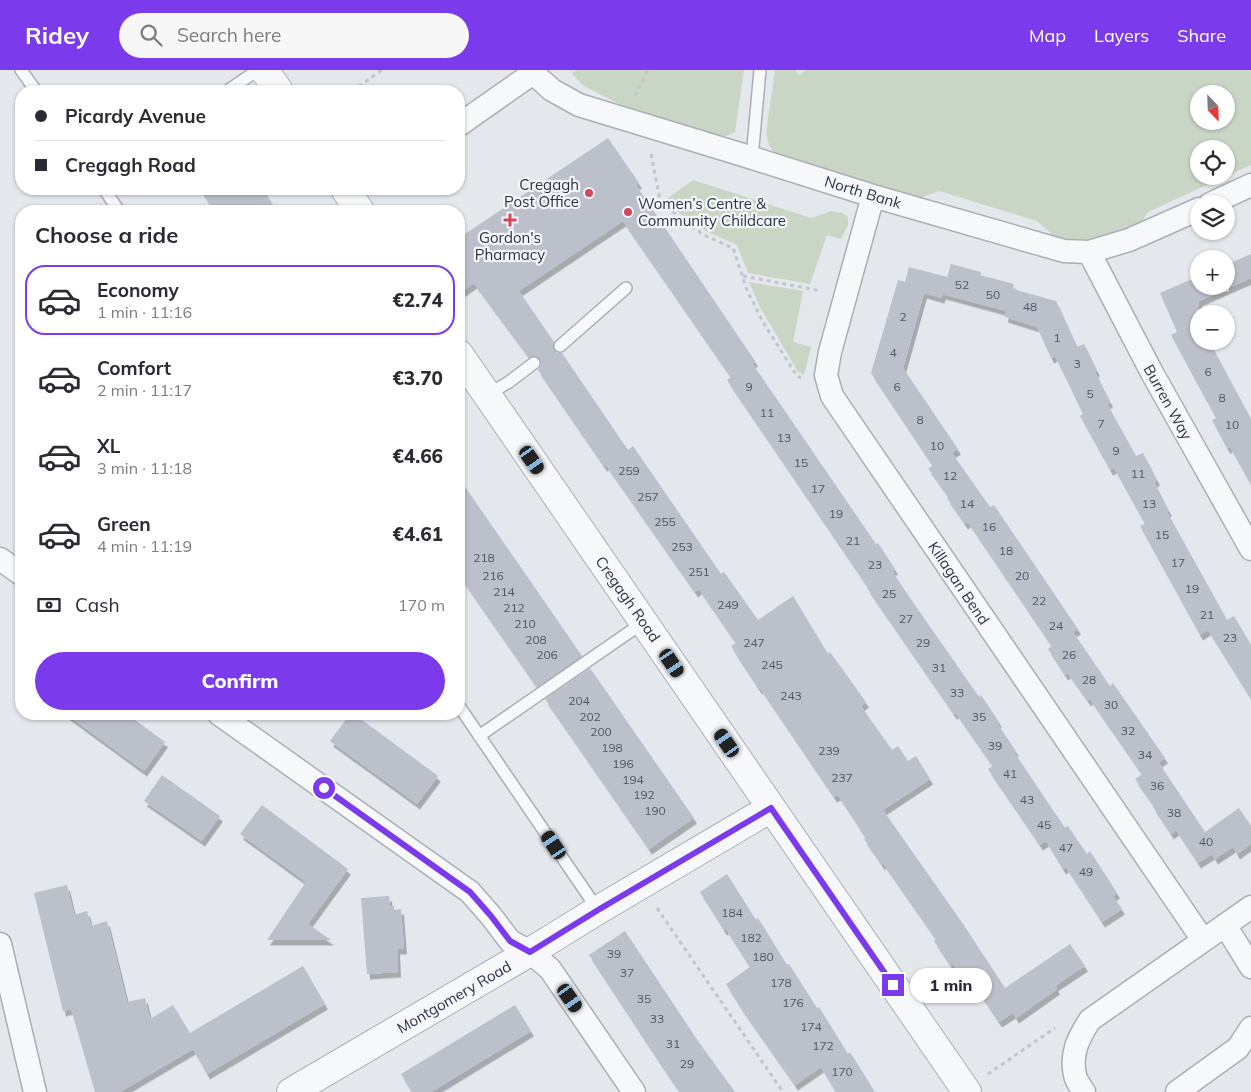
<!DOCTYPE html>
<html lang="en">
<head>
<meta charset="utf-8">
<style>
	:root { --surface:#fff; --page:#f7f7f7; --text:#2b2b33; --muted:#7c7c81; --line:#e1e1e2; --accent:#7c3aed }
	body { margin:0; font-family:Mulish,sans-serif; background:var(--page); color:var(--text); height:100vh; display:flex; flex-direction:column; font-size:19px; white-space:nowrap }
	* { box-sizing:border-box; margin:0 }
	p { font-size:16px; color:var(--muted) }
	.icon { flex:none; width:28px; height:28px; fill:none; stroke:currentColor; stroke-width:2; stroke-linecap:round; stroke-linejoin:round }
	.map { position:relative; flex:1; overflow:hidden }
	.panel { position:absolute; left:15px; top:135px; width:450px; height:515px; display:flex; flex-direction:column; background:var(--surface); border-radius:20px; box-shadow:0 1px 4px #0004 }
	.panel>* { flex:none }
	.hud { position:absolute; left:15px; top:15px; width:450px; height:110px; border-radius:20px; box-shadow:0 1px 4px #0004; display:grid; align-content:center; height:110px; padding:0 20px; background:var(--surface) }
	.needle { width:32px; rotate:157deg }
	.controls { position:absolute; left:1190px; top:15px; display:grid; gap:10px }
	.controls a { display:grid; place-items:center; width:45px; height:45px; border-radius:50%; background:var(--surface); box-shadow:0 1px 4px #0004; font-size:25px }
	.end { position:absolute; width:22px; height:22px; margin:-11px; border:6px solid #7c3aed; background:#fff; box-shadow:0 0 0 2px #fff }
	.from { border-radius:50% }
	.bubble { position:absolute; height:35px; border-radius:18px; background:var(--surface); box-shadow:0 1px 4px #0004; font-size:16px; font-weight:800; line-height:35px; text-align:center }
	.car { position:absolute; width:15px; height:30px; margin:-15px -8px; border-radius:6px; box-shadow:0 0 4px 1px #0007; background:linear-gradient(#222 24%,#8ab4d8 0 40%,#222 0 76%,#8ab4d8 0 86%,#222 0) }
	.hud b { display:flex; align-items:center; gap:18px; height:48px; font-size:19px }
	.hud b+b { border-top:1px solid var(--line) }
	.hud i { width:12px; height:12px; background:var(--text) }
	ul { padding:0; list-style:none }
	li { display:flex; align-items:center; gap:15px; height:70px; margin:0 10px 8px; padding:0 10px; border:2px solid transparent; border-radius:20px }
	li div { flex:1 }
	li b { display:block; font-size:19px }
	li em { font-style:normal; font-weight:800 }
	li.active { border-color:var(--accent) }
	li>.icon { width:45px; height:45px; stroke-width:1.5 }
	h2 { padding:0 20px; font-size:22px; line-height:60px }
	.pay { display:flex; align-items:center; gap:12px; height:55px; padding:0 20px; font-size:19px }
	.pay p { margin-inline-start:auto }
	.action { display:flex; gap:10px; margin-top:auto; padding:10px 20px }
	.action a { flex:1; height:58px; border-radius:30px; background:var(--accent); color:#fff; font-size:20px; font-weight:800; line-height:58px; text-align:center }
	header { display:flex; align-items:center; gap:30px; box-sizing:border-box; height:70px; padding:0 25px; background:var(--accent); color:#fff }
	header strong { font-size:24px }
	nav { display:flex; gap:28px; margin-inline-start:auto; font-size:18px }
	.search { width:350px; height:45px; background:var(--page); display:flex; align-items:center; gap:12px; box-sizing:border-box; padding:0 18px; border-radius:28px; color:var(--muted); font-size:19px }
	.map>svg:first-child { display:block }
	.green { fill:#c9d6c5; fill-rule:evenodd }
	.building { fill:#bbc0ca; filter:url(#shadow) }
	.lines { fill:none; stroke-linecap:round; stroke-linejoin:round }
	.service-casing { stroke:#a9aeb7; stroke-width:14 }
	.minor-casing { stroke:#a9aeb7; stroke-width:25 }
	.tertiary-casing { stroke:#a9aeb7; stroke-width:30 }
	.path { stroke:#c2c5cb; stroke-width:3; stroke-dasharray:4 4; stroke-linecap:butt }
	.service { stroke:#f7f8fa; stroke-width:11 }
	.minor { stroke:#f7f8fa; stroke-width:22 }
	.tertiary { stroke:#f7f8fa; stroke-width:28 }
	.route { stroke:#7c3aed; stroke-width:6 }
	.poi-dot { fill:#d1495b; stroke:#f4f6f9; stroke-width:2 }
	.labels { text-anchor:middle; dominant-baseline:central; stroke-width:4.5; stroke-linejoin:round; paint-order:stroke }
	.number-label { font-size:12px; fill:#4f5766 }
	.poi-label { font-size:15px; fill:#2b3445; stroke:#f4f6f9; text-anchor:end }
	.street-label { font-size:15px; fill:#2b3445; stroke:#f4f6f9 }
</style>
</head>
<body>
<header>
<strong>Ridey</strong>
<div class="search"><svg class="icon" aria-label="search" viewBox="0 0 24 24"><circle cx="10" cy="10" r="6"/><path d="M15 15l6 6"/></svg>Search here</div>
<nav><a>Map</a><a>Layers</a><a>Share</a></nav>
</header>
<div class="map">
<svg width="1251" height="1022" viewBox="0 0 1251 1022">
	<defs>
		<filter id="shadow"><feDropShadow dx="3" dy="5.5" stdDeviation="0" flood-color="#0004"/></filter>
	</defs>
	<rect width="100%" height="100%" fill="#e4e7ec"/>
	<path class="green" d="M576 0H744L735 62 719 69 617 33 584 16 572 4Z
		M775 0H795L799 5 806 0H1251V95L1226 106V79H1199V106H1226L1148 142 1137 161 1099 170 1057 169 1037 151 939 121 917 129 776 86 769 75 766 62ZM1199 24H1226V51H1199Z
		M693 110 811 148 832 141 842 143 848 147V155L841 169 827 165 810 214 748 203 737 175 708 162 684 147 665 130Z
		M749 212 803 221 793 272 811 277 804 305 798 302 760 237Z"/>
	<path class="building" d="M608 68 639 113 636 115 755 291 752 293 876 474 878 473 895 499 892 501 910 528 979 627 981 625 999 652 997 653 1016 681 1014 682 1065 758 1068 756 1087 784 1090 781 1117 823 1113 826 1122 839 1102 852 1066 797 1063 799 1046 771 1040 775 988 699 993 696 956 643 954 644 867 518 868 517 727 310 731 307 623 151 519 221 554 272 553 277 554 281 557 283H562L628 380 633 376 721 504 724 502 758 550 793 526 828 584 830 582 866 632 861 636 892 680 898 676 908 691 916 686 930 709 883 740 963 854 1005 918 1070 874 1085 896 1055 916 1057 919 1016 948 1013 943 999 952 976 918 971 921 953 894 951 896 934 871 936 869 883 793 882 795 864 769 866 768 838 725 834 727 760 618 759 619 745 598 731 576 736 573 699 519 695 522 606 395 604 396 538 300 541 295V292L540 288 534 286 529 287 474 213 459 224V168Z
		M200 119H263L277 141H214Z
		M1251 184V208L1199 231V271H1209L1251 349V415L1230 377 1227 378 1212 350 1216 348 1171 265 1177 262 1160 223 1199 206V216H1226V195Z
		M951 194 981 202 980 205 1014 214 1013 219 1056 231 1077 277 1084 274 1097 301 1095 302 1110 332 1107 334 1136 386 1143 383 1157 410 1154 412 1169 441 1167 442 1227 550 1234 546 1251 575V629L1208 560 1200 565 1140 456 1145 454 1114 398 1110 400 1080 346 1083 344 1055 286 1051 288 1037 257 1005 247 1006 241 943 224 941 228 924 223 903 298 958 379 952 383 990 437 994 435 1078 559 1073 562 1110 616 1113 613 1165 688 1142 704 1090 629 1088 631 1068 603 1065 605 1048 579 1052 576 968 452 965 454 947 428 949 427 928 398 933 396 871 303 898 210 905 212 909 197 947 207 944 218Z
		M459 408 582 586 537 617 459 505Z
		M590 598 694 748 649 779 545 629Z
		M66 644H127L165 672 144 701Z
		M350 644H354L438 706 417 734 330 671Z
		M1159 693 1205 762 1239 738 1251 756V774L1237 784 1233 777 1215 789 1212 784 1198 793 1176 760 1171 764 1153 737 1154 736 1135 709Z
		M162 705 220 746 202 771 144 731Z
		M262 735 348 799 308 854 331 870H267L306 812 240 764Z
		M727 804 756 850 758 848 787 895 789 894 817 938 819 937 848 984 850 982 875 1022H836L821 997 795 1015 741 938 726 914 750 897 726 859 724 860 700 822Z
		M67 815 74 845 87 841 91 856 107 851 127 932 145 928 150 949 173 935 190 963 303 896 325 934 207 1004 193 979 120 1022H95L71 939 63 941 34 823Z
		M389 826 390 837 394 836V840L401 839 404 879H397L398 902 367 904 361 828Z
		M625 861 698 971 735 1022H680L662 996 589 885Z
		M515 935 531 961 431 1022H412L401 1004Z"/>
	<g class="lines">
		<g class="service-casing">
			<path id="service" d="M21 0 36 21
				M227 21 258 0
				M752 88 760 0
				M104 119 119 141
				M560 276 626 218
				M487 325 509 312 534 293
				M459 636 598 840
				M479 666 644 552"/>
		</g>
		<g class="minor-casing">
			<path id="minor" d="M531 0 533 3 552 20 579 35 743 85 873 126 1064 181 1089 182 1129 170 1199 139
				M459 55 533 3
				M873 126 830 282 826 305 832 326 1203 870
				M1210 134 1251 115
				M1089 182 1151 301 1251 479
				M0 489 21 504
				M219 644 470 822 491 846 510 871 530 882 550 899 634 1022
				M1225 855 1251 897
				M0 874 35 1022
				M1084 1022C1081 1017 1076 1011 1075 1005 1070 983 1079 967 1090 950L1251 837
				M1177 1022 1238 978 1251 958"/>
		</g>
		<g class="tertiary-casing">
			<path id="tertiary" d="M264 0 279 21
				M345 119 360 141
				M459 284 967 1022
				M291 1022 530 882 598 840 771 738"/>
		</g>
		<path class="path" d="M352 21 382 0
			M635 26 648 0
			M651 84 660 130 680 148 704 165 733 178 747 220 763 252 797 306 801 308
			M743 206 821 221
			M657 838 783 1022
			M988 1004 1055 958"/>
		<use href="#service" class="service"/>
		<use href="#minor" class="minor"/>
		<use href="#tertiary" class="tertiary"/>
	</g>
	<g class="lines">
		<path class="route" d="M324 718 470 822 491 846 510 871 530 882 598 840 771 738 893 915"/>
	</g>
	<g class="poi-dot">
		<circle cx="589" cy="123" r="5"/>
		<circle cx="628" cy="142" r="5"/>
		<path d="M507.5 142.5h5v5h5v5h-5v5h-5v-5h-5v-5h5z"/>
	</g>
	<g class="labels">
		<g class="number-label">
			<text x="962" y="214">52</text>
			<text x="993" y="224">50</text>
			<text x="1030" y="236">48</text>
			<text x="903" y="246">2</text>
			<text x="1057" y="267">1</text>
			<text x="893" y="282">4</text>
			<text x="1077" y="293">3</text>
			<text x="1208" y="301">6</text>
			<text x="749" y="316">9</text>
			<text x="897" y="316">6</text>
			<text x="1090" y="323">5</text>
			<text x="1222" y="327">8</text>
			<text x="767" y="342">11</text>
			<text x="920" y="349">8</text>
			<text x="1101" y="353">7</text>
			<text x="1232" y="354">10</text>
			<text x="784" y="367">13</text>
			<text x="937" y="375">10</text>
			<text x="1116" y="380">9</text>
			<text x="801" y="392">15</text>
			<text x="629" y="400">259</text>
			<text x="1138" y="403">11</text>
			<text x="950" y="405">12</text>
			<text x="818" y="418">17</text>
			<text x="648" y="426">257</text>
			<text x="967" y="433">14</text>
			<text x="1149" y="433">13</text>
			<text x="836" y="443">19</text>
			<text x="665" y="451">255</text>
			<text x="989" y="456">16</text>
			<text x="1162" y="464">15</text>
			<text x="853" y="470">21</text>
			<text x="682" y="476">253</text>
			<text x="1006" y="480">18</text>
			<text x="484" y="487">218</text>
			<text x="1178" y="492">17</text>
			<text x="875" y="494">23</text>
			<text x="699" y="501">251</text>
			<text x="493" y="505">216</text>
			<text x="1022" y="505">20</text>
			<text x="1192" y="518">19</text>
			<text x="504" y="521">214</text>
			<text x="889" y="523">25</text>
			<text x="1039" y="530">22</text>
			<text x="728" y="534">249</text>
			<text x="514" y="537">212</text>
			<text x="1207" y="544">21</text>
			<text x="906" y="548">27</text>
			<text x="525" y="553">210</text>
			<text x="1056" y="555">24</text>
			<text x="1230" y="567">23</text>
			<text x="536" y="569">208</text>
			<text x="754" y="572">247</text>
			<text x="923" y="572">29</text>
			<text x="547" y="584">206</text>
			<text x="1069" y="584">26</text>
			<text x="772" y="594">245</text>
			<text x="939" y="597">31</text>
			<text x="1089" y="609">28</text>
			<text x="957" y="622">33</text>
			<text x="791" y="625">243</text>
			<text x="579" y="630">204</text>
			<text x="1111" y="634">30</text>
			<text x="590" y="646">202</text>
			<text x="979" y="646">35</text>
			<text x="1128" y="660">32</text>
			<text x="601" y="661">200</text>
			<text x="995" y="675">39</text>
			<text x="612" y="677">198</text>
			<text x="829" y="680">239</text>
			<text x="1145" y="684">34</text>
			<text x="623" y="693">196</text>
			<text x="1010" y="703">41</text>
			<text x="842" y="707">237</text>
			<text x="633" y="709">194</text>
			<text x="1157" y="715">36</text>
			<text x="644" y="724">192</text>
			<text x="1027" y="729">43</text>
			<text x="655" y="740">190</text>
			<text x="1174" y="742">38</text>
			<text x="1044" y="754">45</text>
			<text x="1206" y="771">40</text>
			<text x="1066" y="777">47</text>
			<text x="1086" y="801">49</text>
			<text x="732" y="842">184</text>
			<text x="751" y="867">182</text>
			<text x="614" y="883">39</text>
			<text x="763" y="886">180</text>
			<text x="627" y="902">37</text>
			<text x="781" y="912">178</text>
			<text x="644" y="928">35</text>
			<text x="793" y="932">176</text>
			<text x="657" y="948">33</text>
			<text x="811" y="956">174</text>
			<text x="673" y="973">31</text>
			<text x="823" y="975">172</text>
			<text x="687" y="993">29</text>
			<text x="842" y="1001">170</text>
		</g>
		<g class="poi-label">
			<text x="579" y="114">Cregagh<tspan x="579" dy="17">Post Office</tspan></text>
			<text x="638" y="133" text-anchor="start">Women’s Centre &amp;<tspan x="638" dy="17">Community Childcare</tspan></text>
			<text x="510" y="167" text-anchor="middle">Gordon's<tspan x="510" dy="17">Pharmacy</tspan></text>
		</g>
		<g class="street-label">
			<text transform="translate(863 122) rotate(17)">North Bank</text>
			<text transform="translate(1168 332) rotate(61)">Burren Way</text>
			<text transform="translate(959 513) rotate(56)">Killagan Bend</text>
			<text transform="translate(628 529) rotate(55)">Cregagh Road</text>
			<text transform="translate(454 927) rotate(-30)">Montgomery Road</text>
		</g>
	</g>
</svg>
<div class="controls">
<a><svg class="needle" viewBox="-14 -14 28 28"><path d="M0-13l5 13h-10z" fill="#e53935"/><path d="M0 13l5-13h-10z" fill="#7c7c81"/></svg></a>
<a><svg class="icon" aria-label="locate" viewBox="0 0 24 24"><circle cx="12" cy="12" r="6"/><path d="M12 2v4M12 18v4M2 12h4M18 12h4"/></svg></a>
<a><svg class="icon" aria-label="layers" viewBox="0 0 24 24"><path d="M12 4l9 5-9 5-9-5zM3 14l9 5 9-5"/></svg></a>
<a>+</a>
<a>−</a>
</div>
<i class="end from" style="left:324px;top:718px"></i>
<i class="end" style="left:893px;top:915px"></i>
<div class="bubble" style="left:910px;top:898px;width:82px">1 min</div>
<i class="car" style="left:532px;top:390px;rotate:145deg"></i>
<i class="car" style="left:672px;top:593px;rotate:146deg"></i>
<i class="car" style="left:727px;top:673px;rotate:325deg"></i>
<i class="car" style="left:554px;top:775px;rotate:326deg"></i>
<i class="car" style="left:570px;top:928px;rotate:145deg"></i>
<div class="hud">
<b><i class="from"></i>Picardy Avenue</b>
<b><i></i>Cregagh Road</b>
</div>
<section class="panel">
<h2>Choose a ride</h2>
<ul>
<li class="active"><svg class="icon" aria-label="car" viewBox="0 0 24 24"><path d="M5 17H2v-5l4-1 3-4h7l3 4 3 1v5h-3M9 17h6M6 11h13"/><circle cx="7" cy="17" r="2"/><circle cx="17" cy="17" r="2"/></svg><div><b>Economy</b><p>1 min · 11:16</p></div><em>€2.74</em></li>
<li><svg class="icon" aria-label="car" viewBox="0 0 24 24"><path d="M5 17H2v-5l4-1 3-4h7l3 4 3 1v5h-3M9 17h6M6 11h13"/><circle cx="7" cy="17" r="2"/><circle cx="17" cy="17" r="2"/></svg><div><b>Comfort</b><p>2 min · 11:17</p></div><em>€3.70</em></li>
<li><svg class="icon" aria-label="car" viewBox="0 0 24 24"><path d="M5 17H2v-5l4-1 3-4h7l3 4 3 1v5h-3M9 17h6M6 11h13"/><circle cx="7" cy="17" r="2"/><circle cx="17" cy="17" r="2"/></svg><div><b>XL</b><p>3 min · 11:18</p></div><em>€4.66</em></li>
<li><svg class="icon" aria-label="car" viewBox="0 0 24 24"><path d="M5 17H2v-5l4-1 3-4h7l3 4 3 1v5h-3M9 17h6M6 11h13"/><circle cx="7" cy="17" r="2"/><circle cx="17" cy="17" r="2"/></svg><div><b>Green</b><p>4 min · 11:19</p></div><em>€4.61</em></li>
</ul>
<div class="pay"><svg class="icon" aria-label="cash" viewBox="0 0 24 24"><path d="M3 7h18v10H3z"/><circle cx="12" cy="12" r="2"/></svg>Cash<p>170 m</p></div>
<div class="action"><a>Confirm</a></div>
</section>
</div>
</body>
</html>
